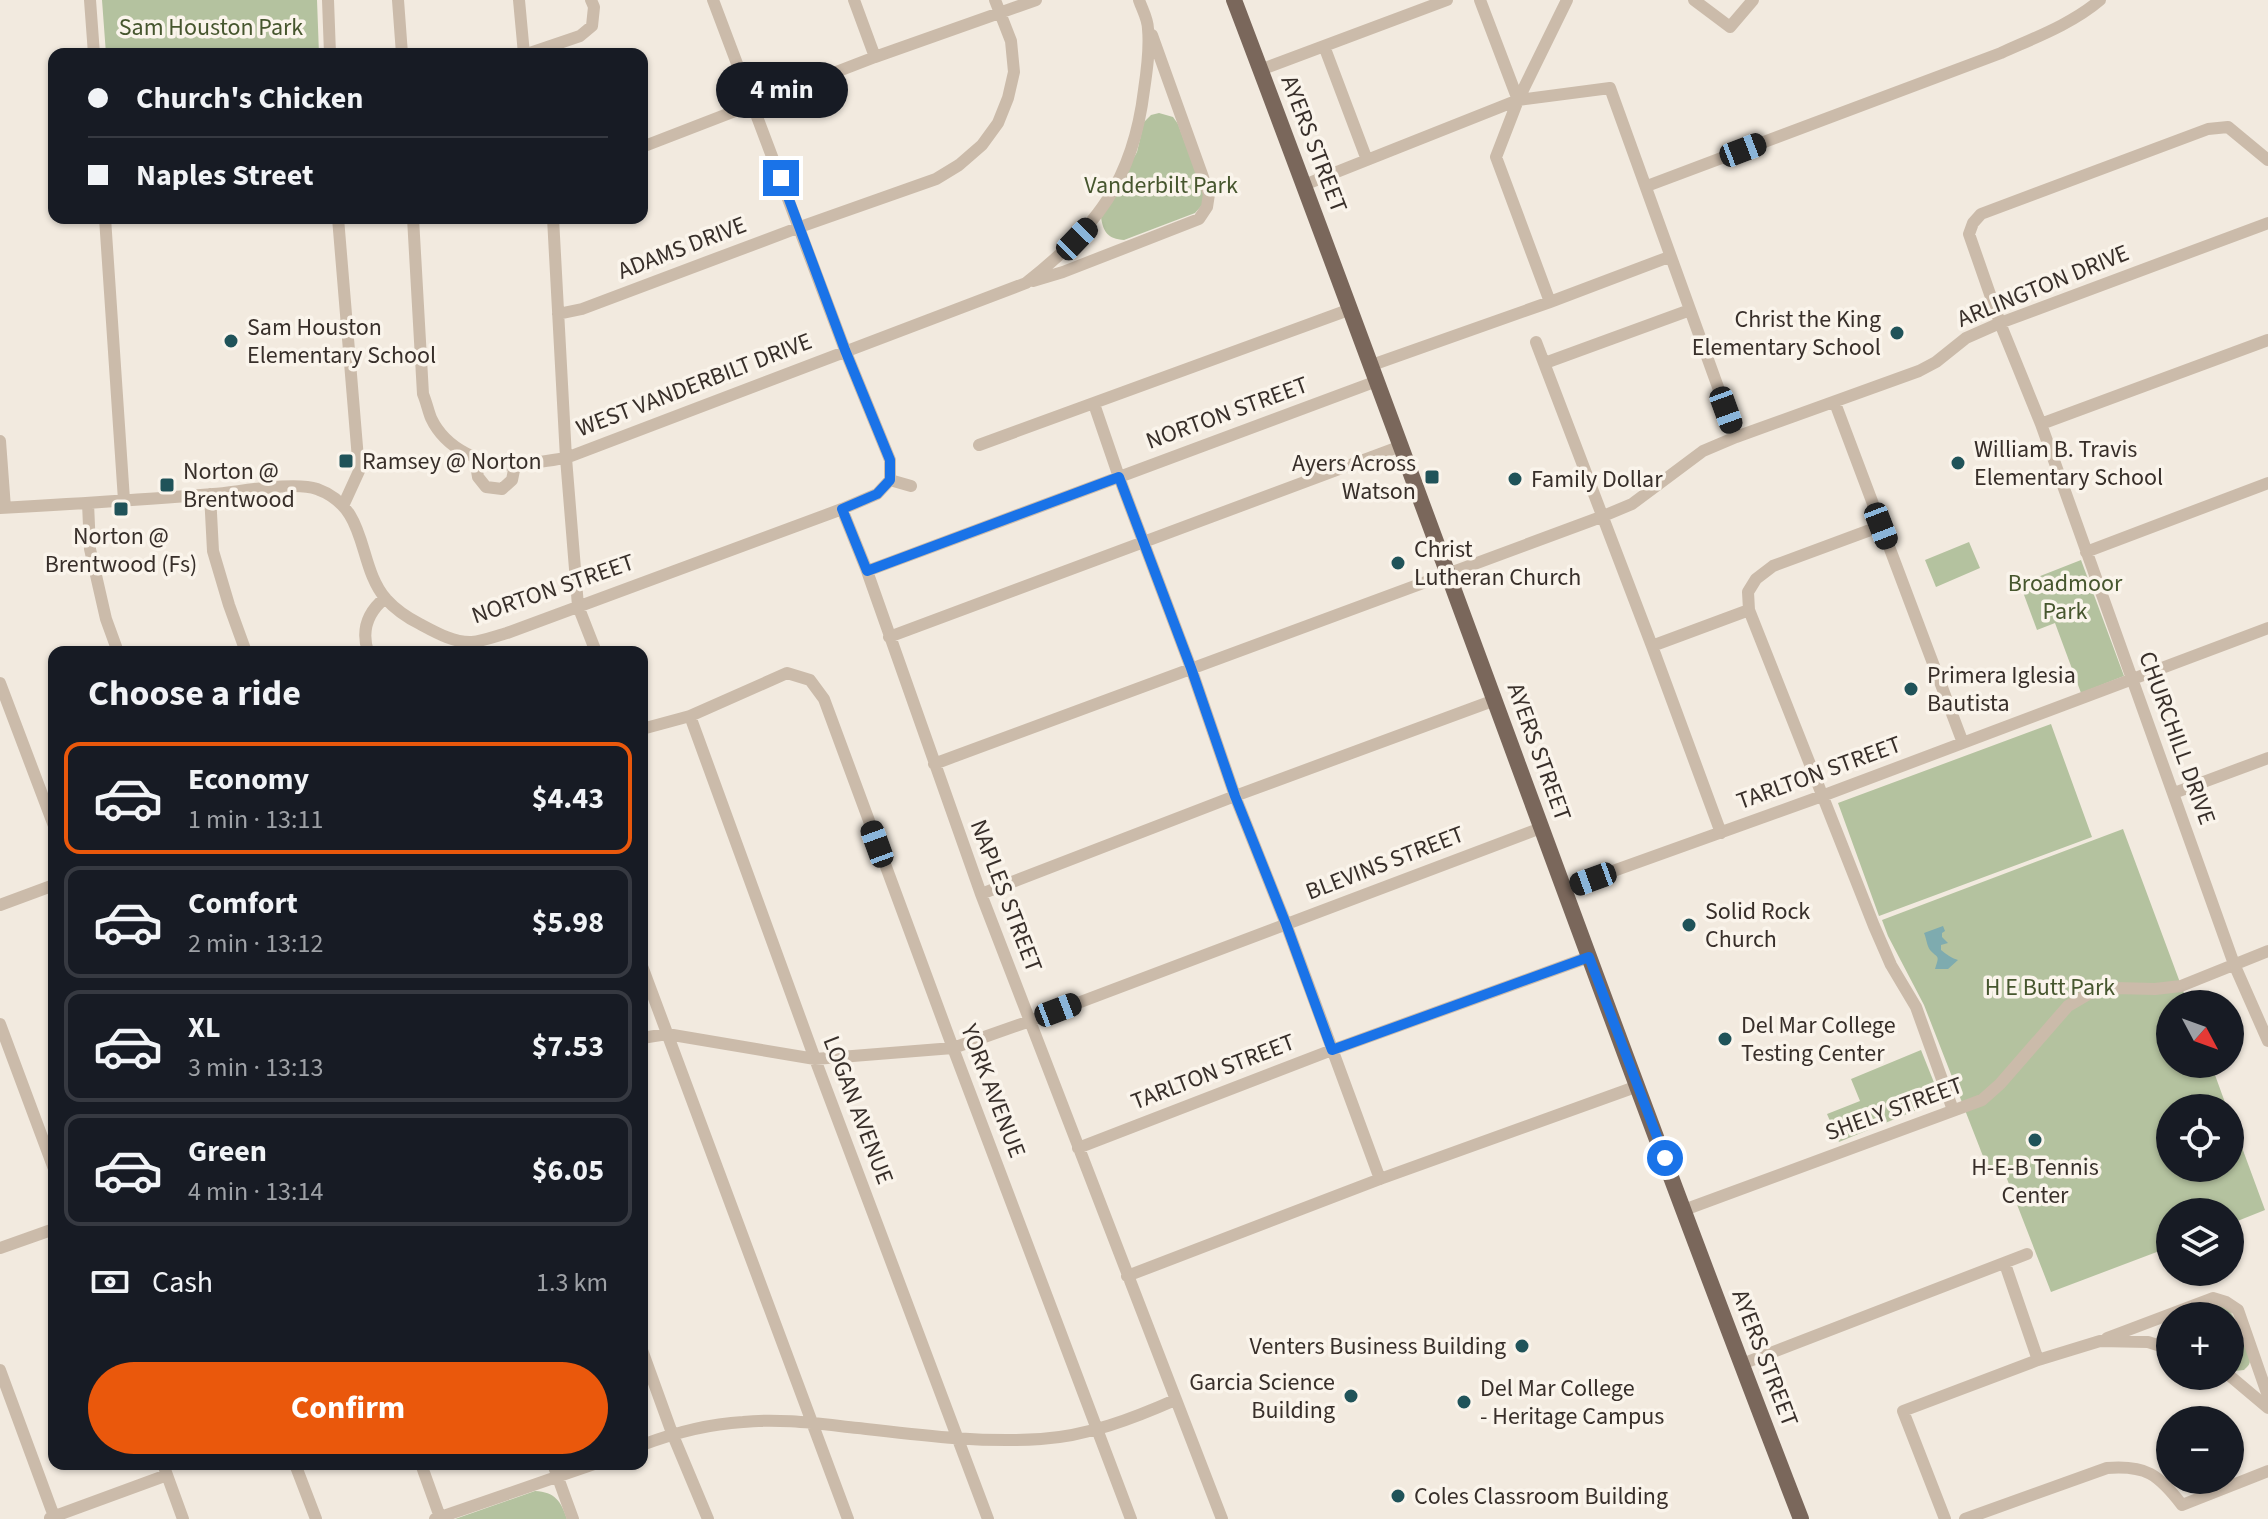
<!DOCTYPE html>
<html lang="en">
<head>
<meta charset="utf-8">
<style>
	:root { --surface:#171b24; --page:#20242c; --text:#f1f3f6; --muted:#9ea1a6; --line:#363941; --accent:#ea580c }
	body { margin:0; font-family:"Source Sans 3",sans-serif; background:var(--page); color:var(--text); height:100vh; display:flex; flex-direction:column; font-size:30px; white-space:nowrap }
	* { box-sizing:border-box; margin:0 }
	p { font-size:26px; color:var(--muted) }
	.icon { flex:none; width:44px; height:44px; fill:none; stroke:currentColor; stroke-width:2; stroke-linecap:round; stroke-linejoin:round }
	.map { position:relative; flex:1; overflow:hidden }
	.sheet { position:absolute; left:48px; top:646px; width:600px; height:824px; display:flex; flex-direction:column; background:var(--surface); border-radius:16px; box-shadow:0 2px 6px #0004 }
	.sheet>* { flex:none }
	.top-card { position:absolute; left:48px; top:48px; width:600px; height:176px; border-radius:16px; box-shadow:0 2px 6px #0004; display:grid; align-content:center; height:176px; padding:0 40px; background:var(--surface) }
	.needle { width:52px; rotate:131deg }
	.buttons { position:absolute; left:2156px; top:990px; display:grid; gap:16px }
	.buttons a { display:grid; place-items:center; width:88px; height:88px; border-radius:50%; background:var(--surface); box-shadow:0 2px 6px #0004; font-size:40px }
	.end { position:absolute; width:36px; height:36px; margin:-18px; border:10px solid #1a73e8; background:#fff; box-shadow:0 0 0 4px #fff }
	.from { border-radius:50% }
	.bubble { position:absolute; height:56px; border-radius:28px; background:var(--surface); box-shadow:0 2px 6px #0004; font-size:26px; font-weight:700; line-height:56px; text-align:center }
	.car { position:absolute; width:24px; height:48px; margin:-24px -12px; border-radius:10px; box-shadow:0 0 6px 2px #0007; background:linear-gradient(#222 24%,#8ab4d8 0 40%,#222 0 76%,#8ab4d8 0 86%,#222 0) }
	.top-card b { display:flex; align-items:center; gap:28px; height:76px; font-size:30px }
	.top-card b+b { border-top:2px solid var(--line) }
	.top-card i { width:20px; height:20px; background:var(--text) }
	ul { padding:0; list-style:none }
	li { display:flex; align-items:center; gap:24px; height:112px; margin:0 16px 12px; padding:0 24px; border:4px solid var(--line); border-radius:16px }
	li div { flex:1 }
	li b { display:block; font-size:30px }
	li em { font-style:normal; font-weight:700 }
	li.active { border-color:var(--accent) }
	li>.icon { width:72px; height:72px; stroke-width:1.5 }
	h2 { padding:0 40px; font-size:36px; line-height:96px }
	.pay { display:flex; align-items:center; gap:20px; height:88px; padding:0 40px; font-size:30px }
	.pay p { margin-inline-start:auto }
	.cta { display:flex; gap:16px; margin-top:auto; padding:16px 40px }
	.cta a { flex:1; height:92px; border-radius:48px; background:var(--accent); color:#fff; font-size:32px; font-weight:700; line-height:92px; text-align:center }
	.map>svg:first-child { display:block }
	.green { fill:#b4c29f }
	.water { fill:#7eabaf }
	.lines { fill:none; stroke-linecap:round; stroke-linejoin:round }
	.minor { stroke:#cbbbaa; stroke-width:12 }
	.major { stroke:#7a675b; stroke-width:16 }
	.route { stroke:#1a73e8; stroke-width:10 }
	.poi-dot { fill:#205359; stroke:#faf4eb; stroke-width:3 }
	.labels { text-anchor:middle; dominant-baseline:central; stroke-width:7; stroke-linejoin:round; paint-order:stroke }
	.park-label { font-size:24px; fill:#46562e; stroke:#faf4eb }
	.street-label { font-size:24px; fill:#382f2a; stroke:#faf4eb }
	.poi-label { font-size:24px; fill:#382f2a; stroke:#faf4eb; text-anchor:start }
</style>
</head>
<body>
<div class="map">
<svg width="2268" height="1519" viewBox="0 0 2268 1519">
	<rect width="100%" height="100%" fill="#f2eadf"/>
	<path class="green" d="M102 0H317L319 54H106Z
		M1159 113 1173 117 1178 124 1204 194V203L1195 213 1124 240C1108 239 1103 232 1101 217L1137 152 1144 122 1151 115Z
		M1969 542 1980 568 1936 587 1925 560Z
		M2081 560 2124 676 2081 693 2055 623 2037 630 2020 584Z
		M2051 724 2092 837 1879 916 1838 803Z
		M2123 829 2188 1004H2170V1064H2211L2227 1108H2170V1168H2230V1115L2265 1210 2230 1224V1212H2170V1247L2051 1292 2002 1166 1988 1169 1924 1005 1888 936 1882 920Z
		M1921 1050 1941 1100 1839 1142 1827 1114 1860 1101 1851 1079Z
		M2209 1304C2216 1304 2222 1304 2228 1309 2235 1315 2249 1349 2250 1358 2250 1365 2249 1365 2244 1370L2235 1371 2230 1368V1316H2176Z
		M535 1491C555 1492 561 1501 567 1519H455Z"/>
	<path class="water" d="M1943 926 1945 931 1942 933V937L1948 943 1941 945V950C1946 954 1951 958 1958 960L1948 969H1935C1940 954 1938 959 1930 950 1927 946 1926 937 1924 933Z"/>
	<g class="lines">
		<path class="minor" d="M90 0 94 54
			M328 0 330 54
			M398 0 402 54
			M519 0 524 54
			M713 0 845 350 890 460V480
			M854 0 875 57
			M1480 0 1518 100
			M1694 0 1730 27 1753 0
			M1324 46 1367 160
			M527 54 580 36 592 26 594 7 591 0
			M1260 70 1447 0
			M642 147 875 57 1036 0
			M2268 160 2228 127 2208 129 1981 214 1973 223 1969 234 2000 323 2041 424 2234 964 2268 1041
			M1304 185 1518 100 1610 88 1736 437
			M1647 186 2001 53C2034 38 2072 24 2100 0
			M105 218 124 500
			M338 218 359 471 343 506
			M413 218 423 394C426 401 428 410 431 418 446 450 482 465 516 465 532 464 550 460 566 458L1026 283C1096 228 1133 181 1144 90 1147 70 1150 49 1148 29 1148 19 1142 9 1139 0
			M553 218 566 458 578 606 596 652
			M1033 281 1063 272 1199 219 1207 207 1209 194 1152 35
			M1550 302 1496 157 1518 100 1567 0
			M558 314 582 309 800 227 936 179 959 165 982 145 998 123 1008 98 1014 72 1011 41 995 0
			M1536 342 1652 646 1721 833
			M1545 363 1690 310
			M1372 365 1550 302 1669 257
			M1835 403 1963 743
			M1094 404 1119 477 1191 668 1235 796 1286 924 1380 1179
			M2041 424 2268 340
			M0 441 5 508
			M979 445 1351 309
			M475 458 478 477 486 487 502 489 512 480 515 465
			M890 480 911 486
			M210 494 213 551 229 605 246 652
			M88 503 90 549 106 619 118 652
			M0 508C71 504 142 500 213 494 239 492 294 481 317 489 370 508 356 564 386 599 395 609 408 618 420 624 435 632 454 643 472 642 483 641 496 636 507 633L842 509 877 494 890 480
			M842 509 867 571 981 894 1222 1519
			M2086 552 2268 483
			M867 571 1377 381
			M1749 610 1874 926 1891 965 1916 1007 1953 1110
			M889 637 1401 446
			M1652 646 1749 610 1748 592 1756 579 1773 566 1881 526
			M368 652C361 630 368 612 385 598
			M0 683 54 826
			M690 716 815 1059 988 1519
			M642 729 690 716 787 673 810 680 824 699 953 1048 1131 1519
			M934 764 1601 517 1632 504 1703 451 1736 437 1919 371 1936 362 1966 338 2000 323 2268 223
			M2174 793 2268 758
			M1563 889 1822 796 2268 628
			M981 894 1235 796 1495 700
			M0 905 54 885
			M642 966 848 1519
			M0 1024 54 1169
			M642 1038 667 1034 815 1059 953 1048 1030 1021 1541 828
			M1078 1148 1332 1050 1589 957
			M1684 1210 1982 1100 2000 1084 2068 1006 2090 993 2115 988 2155 989 2181 986 2268 951
			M0 1248 54 1229
			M2005 1264 2038 1360
			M1127 1276 1380 1179 1638 1086
			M2107 1338 2213 1298 2226 1302 2238 1310 2268 1396
			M642 1350 672 1433 708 1519
			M1742 1364 2027 1254
			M0 1370 55 1519
			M2230 1376 2268 1408
			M642 1445C674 1433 708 1424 743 1422 781 1418 820 1424 858 1428 919 1435 979 1443 1041 1439 1087 1436 1132 1419 1175 1400
			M163 1464 183 1519
			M295 1464 316 1519
			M421 1464 440 1517
			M553 1464 573 1519
			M2182 1505 2268 1471
			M50 1518 167 1475
			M435 1519 594 1464
			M1945 1519 1903 1411 2038 1360 2100 1341 2148 1342 2170 1349
			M1965 1519 2107 1468C2146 1465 2158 1474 2182 1505"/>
		<path class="major" d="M1234 0C1426 505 1606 1015 1801 1519"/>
	</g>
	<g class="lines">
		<path class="route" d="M781 178 845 350 890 460V480L877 494 842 509 867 571 1119 477 1191 668 1235 796 1286 924 1332 1050 1589 957 1665 1158"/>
	</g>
	<g class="poi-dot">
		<circle cx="1897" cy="333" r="8"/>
		<circle cx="231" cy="341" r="8"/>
		<rect x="338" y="453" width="16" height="16" rx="4"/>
		<circle cx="1958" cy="463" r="8"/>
		<rect x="1424" y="469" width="16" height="16" rx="4"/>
		<circle cx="1515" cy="479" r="8"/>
		<rect x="159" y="477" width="16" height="16" rx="4"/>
		<rect x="113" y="501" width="16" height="16" rx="4"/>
		<circle cx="1398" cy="563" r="8"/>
		<circle cx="1911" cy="689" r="8"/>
		<circle cx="1689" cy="925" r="8"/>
		<circle cx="1725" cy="1039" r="8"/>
		<circle cx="2035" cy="1140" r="8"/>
		<circle cx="1522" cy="1346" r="8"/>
		<circle cx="1351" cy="1396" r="8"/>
		<circle cx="1464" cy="1402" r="8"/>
		<circle cx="1398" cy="1496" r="8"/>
	</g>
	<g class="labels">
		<g class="park-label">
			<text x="211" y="27">Sam Houston Park</text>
			<text x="1161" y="185">Vanderbilt Park</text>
			<text x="2065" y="583">Broadmoor<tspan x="2065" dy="28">Park</tspan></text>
			<text x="2050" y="987">H E Butt Park</text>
		</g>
		<g class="street-label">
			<text transform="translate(1314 144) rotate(69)">AYERS STREET</text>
			<text transform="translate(682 248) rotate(-21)">ADAMS DRIVE</text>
			<text transform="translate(2043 286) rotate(-22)">ARLINGTON DRIVE</text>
			<text transform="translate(694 385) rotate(-21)">WEST VANDERBILT DRIVE</text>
			<text transform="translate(1227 413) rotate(-20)">NORTON STREET</text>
			<text transform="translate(553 589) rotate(-19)">NORTON STREET</text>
			<text transform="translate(2177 738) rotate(70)">CHURCHILL DRIVE</text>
			<text transform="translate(1539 752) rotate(70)">AYERS STREET</text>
			<text transform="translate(1819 773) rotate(-20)">TARLTON STREET</text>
			<text transform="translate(1385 863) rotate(-21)">BLEVINS STREET</text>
			<text transform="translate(1006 896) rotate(69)">NAPLES STREET</text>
			<text transform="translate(1213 1072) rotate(-21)">TARLTON STREET</text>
			<text transform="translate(993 1091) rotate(69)">YORK AVENUE</text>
			<text transform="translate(1894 1109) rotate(-20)">SHELY STREET</text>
			<text transform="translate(858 1110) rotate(69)">LOGAN AVENUE</text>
			<text transform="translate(1765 1358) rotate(69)">AYERS STREET</text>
		</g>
		<g class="poi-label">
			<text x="1881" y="319" text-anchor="end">Christ the King<tspan x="1881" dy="28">Elementary School</tspan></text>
			<text x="247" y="327">Sam Houston<tspan x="247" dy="28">Elementary School</tspan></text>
			<text x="1974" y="449">William B. Travis<tspan x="1974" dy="28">Elementary School</tspan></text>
			<text x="362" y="461">Ramsey @ Norton</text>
			<text x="1416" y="463" text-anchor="end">Ayers Across<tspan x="1416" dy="28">Watson</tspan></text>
			<text x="183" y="471">Norton @<tspan x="183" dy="28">Brentwood</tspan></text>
			<text x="1531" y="479">Family Dollar</text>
			<text x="121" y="536" text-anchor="middle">Norton @<tspan x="121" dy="28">Brentwood (Fs)</tspan></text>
			<text x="1414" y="549">Christ<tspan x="1414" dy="28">Lutheran Church</tspan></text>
			<text x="1927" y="675">Primera Iglesia<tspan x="1927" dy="28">Bautista</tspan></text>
			<text x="1705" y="911">Solid Rock<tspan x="1705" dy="28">Church</tspan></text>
			<text x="1741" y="1025">Del Mar College<tspan x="1741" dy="28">Testing Center</tspan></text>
			<text x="2035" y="1167" text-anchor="middle">H-E-B Tennis<tspan x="2035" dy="28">Center</tspan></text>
			<text x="1506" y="1346" text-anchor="end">Venters Business Building</text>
			<text x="1335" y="1382" text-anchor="end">Garcia Science<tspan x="1335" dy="28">Building</tspan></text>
			<text x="1480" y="1388">Del Mar College<tspan x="1480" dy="28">- Heritage Campus</tspan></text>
			<text x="1414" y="1496">Coles Classroom Building</text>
		</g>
	</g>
</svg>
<div class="buttons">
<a><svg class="needle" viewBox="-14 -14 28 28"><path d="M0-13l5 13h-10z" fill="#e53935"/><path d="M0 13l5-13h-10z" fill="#9ea1a6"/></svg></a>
<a><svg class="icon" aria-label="locate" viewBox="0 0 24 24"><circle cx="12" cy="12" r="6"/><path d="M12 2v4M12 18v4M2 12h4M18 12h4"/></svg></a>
<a><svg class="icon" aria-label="layers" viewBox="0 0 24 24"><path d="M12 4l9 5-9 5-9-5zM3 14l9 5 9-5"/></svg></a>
<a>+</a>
<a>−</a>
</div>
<i class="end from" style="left:1665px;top:1158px"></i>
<i class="end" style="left:781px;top:178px"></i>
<div class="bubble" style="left:716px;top:62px;width:132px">4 min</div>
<i class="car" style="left:1743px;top:150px;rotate:69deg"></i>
<i class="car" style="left:1077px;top:239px;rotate:44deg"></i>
<i class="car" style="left:1726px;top:410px;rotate:160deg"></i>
<i class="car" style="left:1881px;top:526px;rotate:159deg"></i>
<i class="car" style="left:877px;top:844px;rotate:340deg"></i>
<i class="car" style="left:1593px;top:879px;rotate:250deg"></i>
<i class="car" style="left:1058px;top:1010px;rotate:69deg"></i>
<div class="top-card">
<b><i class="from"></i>Church's Chicken</b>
<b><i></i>Naples Street</b>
</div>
<section class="sheet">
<h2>Choose a ride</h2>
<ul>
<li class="active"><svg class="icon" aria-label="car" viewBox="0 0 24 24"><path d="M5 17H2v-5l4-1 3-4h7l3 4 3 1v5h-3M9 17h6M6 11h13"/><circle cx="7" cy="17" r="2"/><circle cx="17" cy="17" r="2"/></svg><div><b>Economy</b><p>1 min · 13:11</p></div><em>$4.43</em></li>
<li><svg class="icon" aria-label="car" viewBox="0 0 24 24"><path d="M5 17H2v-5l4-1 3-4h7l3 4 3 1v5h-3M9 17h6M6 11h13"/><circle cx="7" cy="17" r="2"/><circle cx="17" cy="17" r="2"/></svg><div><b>Comfort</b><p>2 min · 13:12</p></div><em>$5.98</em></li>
<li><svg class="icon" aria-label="car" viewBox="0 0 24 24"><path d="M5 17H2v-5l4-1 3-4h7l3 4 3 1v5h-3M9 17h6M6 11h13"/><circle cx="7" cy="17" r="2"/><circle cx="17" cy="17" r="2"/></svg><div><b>XL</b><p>3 min · 13:13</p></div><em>$7.53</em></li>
<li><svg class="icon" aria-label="car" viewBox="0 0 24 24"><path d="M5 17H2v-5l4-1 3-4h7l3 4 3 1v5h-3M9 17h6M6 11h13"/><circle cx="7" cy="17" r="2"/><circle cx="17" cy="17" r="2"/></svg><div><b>Green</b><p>4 min · 13:14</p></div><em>$6.05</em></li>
</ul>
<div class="pay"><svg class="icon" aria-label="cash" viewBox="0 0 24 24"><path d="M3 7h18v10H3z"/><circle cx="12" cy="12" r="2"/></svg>Cash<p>1.3 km</p></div>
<div class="cta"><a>Confirm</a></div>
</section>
</div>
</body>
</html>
